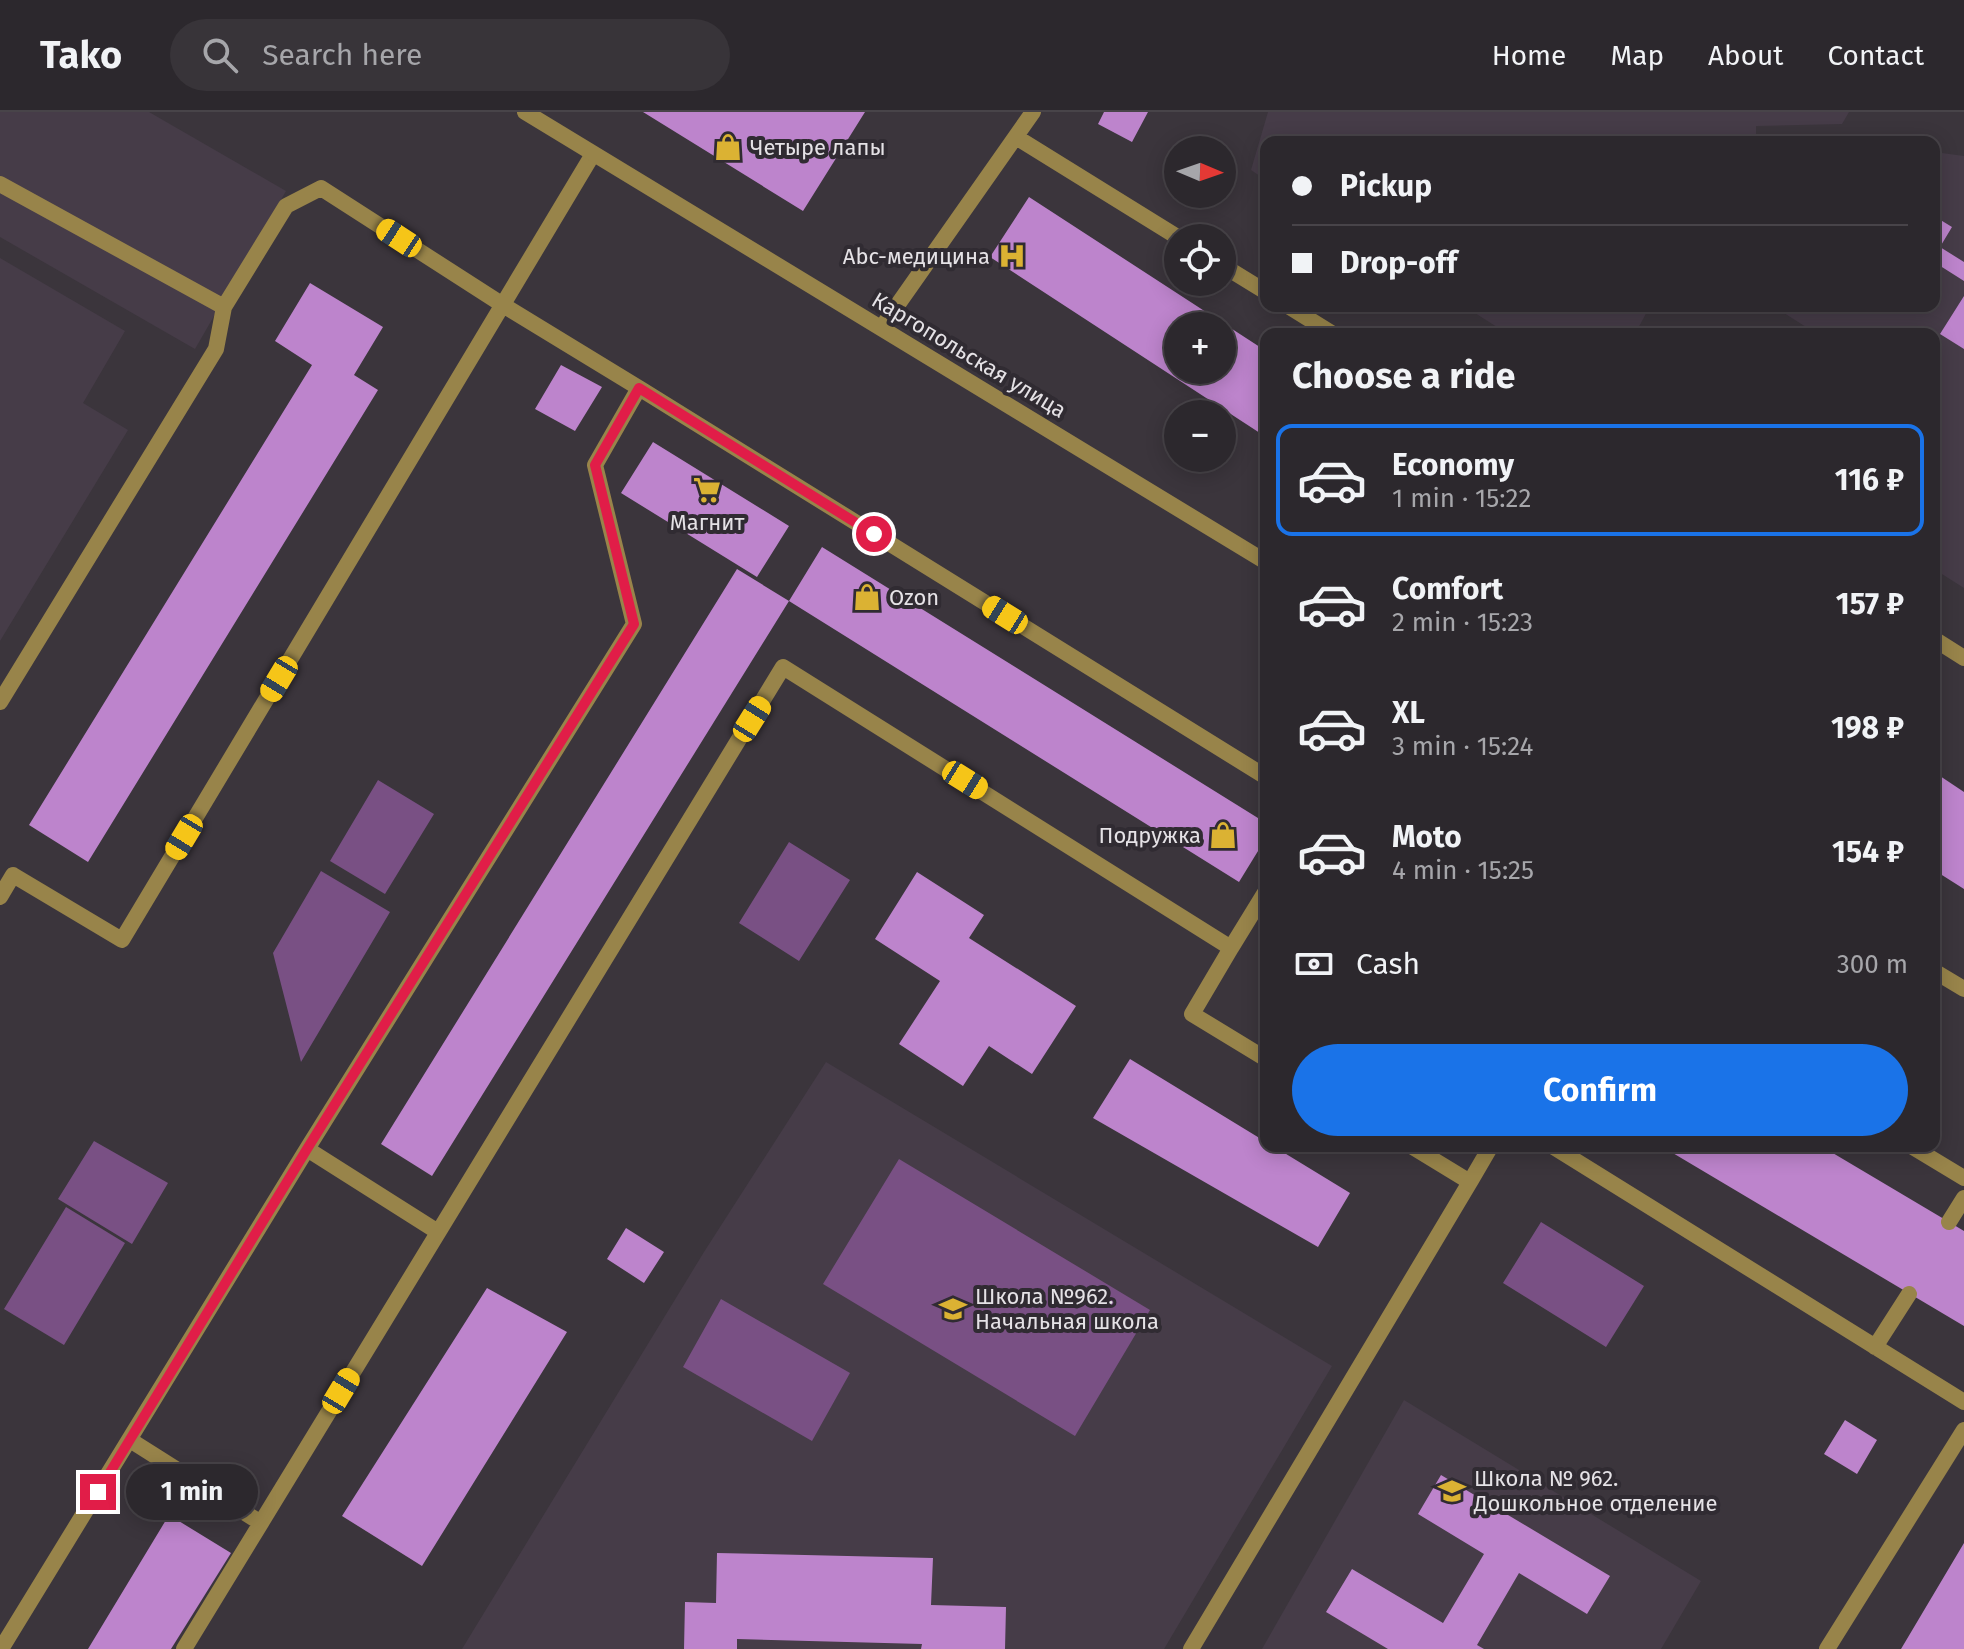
<!DOCTYPE html>
<html lang="en">
<head>
<meta charset="utf-8">
<style>
	:root { --surface:#2c282d; --page:#383439; --text:#f1f3f6; --muted:#a6a6aa; --line:#484449; --accent:#1a73e8 }
	body { margin:0; font-family:"Fira Sans",sans-serif; background:var(--page); color:var(--text); height:100vh; display:flex; flex-direction:column; font-size:30px; white-space:nowrap }
	* { box-sizing:border-box; margin:0 }
	p { font-size:26px; color:var(--muted) }
	.icon { flex:none; width:44px; height:44px; fill:none; stroke:currentColor; stroke-width:2; stroke-linecap:round; stroke-linejoin:round }
	.map { position:relative; flex:1; overflow:hidden }
	.drawer { position:absolute; left:1260px; top:216px; width:680px; height:824px; display:flex; flex-direction:column; background:var(--surface); border-radius:16px; box-shadow:0 4px 20px #0003,0 0 0 2px var(--line) }
	.drawer>* { flex:none }
	.top-card { position:absolute; left:1260px; top:24px; width:680px; height:176px; border-radius:16px; box-shadow:0 4px 20px #0003,0 0 0 2px var(--line); display:grid; align-content:center; height:176px; padding:0 32px; background:var(--surface) }
	.needle { width:52px; rotate:92deg }
	.buttons { position:absolute; left:1164px; top:24px; display:grid; gap:16px }
	.buttons a { display:grid; place-items:center; width:72px; height:72px; border-radius:50%; background:var(--surface); box-shadow:0 4px 20px #0003,0 0 0 2px var(--line); font-size:40px }
	.end { position:absolute; width:36px; height:36px; margin:-18px; border:10px solid #e11d48; background:#fff; box-shadow:0 0 0 4px #fff }
	.from { border-radius:50% }
	.bubble { position:absolute; height:56px; border-radius:28px; background:var(--surface); box-shadow:0 4px 20px #0003,0 0 0 2px var(--line); font-size:26px; font-weight:700; line-height:56px; text-align:center }
	.car { position:absolute; width:24px; height:48px; margin:-24px -12px; border-radius:10px; box-shadow:0 0 6px 2px #0007; background:linear-gradient(#f5c518 24%,#345 0 40%,#f5c518 0 76%,#345 0 86%,#f5c518 0) }
	.top-card b { display:flex; align-items:center; gap:28px; height:76px; font-size:30px }
	.top-card b+b { border-top:2px solid var(--line) }
	.top-card i { width:20px; height:20px; background:var(--text) }
	ul { padding:0; list-style:none }
	li { display:flex; align-items:center; gap:24px; height:112px; margin:0 16px 12px; padding:0 16px; border:4px solid transparent; border-radius:16px }
	li div { flex:1 }
	li b { display:block; font-size:30px }
	li em { font-style:normal; font-weight:700 }
	li.selected { border-color:var(--accent) }
	li>.icon { width:72px; height:72px; stroke-width:1.5 }
	h2 { padding:0 32px; font-size:36px; line-height:96px }
	.pay { display:flex; align-items:center; gap:20px; height:88px; padding:0 32px; font-size:30px }
	.pay p { margin-inline-start:auto }
	.button { display:flex; gap:16px; margin-top:auto; padding:16px 32px }
	.button a { flex:1; height:92px; border-radius:48px; background:var(--accent); color:#fff; font-size:32px; font-weight:700; line-height:92px; text-align:center }
	header { display:flex; align-items:center; gap:48px; box-sizing:border-box; height:112px; padding:0 40px; background:var(--surface); border-bottom:2px solid var(--line) }
	header strong { font-size:38px }
	nav { display:flex; gap:44px; margin-inline-start:auto; font-size:28px }
	.search { width:560px; height:72px; background:var(--page); display:flex; align-items:center; gap:20px; box-sizing:border-box; padding:0 28px; border-radius:44px; color:var(--muted); font-size:30px }
	.map>svg:first-child { display:block }
	.built { fill:#463c48 }
	.green { fill:#795084 }
	.building { fill:#bd84cc; fill-rule:evenodd }
	.lines { fill:none; stroke-linecap:round; stroke-linejoin:round }
	.service { stroke:#98844a; stroke-width:16 }
	.minor { stroke:#98844a; stroke-width:16 }
	.route { stroke:#e11d48; stroke-width:10 }
	.labels { text-anchor:middle; dominant-baseline:central; stroke-width:8; stroke-linejoin:round; paint-order:stroke }
	.poi-label { font-size:22px; fill:#e5e2e6; stroke:#302b32; text-anchor:start }
	.street-label { font-size:22px; fill:#e5e2e6; stroke:#302b32 }
</style>
</head>
<body>
<header>
<strong>Tako</strong>
<div class="search"><svg class="icon" aria-label="search" viewBox="0 0 24 24"><circle cx="10" cy="10" r="6"/><path d="M15 15l6 6"/></svg>Search here</div>
<nav><a>Home</a><a>Map</a><a>About</a><a>Contact</a></nav>
</header>
<div class="map">
<svg width="1964" height="1537" viewBox="0 0 1964 1537">
	<rect width="100%" height="100%" fill="#3b353c"/>
	<path class="built" d="M0 0H149L286 79 195 237 0 125Z
		M1268 0H1849L1842 12 1756 14V30H1266V68L1251 58Z
		M1934 40 1964 44V476L1934 457V222H1817L1781 199 1784 194H1934Z
		M0 146 125 219 83 291 128 318 0 529Z
		M1464 194H1650L1635 222H1508Z
		M826 950 1332 1254 1164 1537H462L704 1140Z
		M1404 1288 1701 1469 1661 1537H1262Z"/>
	<path class="green" d="M378 668 434 702 385 782 330 749Z
		M789 730 850 768 799 849 739 811Z
		M321 759 390 800 301 950 273 841Z
		M94 1029 168 1071 132 1132 58 1087Z
		M899 1047 1150 1198 1075 1324 823 1172Z
		M66 1095 125 1131 64 1233 4 1197Z
		M1541 1110 1644 1174 1606 1235 1503 1171Z
		M721 1187 850 1261 812 1329 683 1255Z"/>
	<path class="building" d="M643 0H865L803 99Z
		M1104 0H1148L1132 30 1098 12Z
		M1029 85 1266 239V325L990 145ZM1178 214H1222V258H1178Z
		M1934 104 1952 115 1940 135 1964 150V169L1934 150Z
		M310 171 383 215 354 263 378 278 88 750 29 713 312 253 275 229Z
		M1964 184V237L1940 222Z
		M561 253 602 275 575 319 535 297Z
		M653 330 789 414 757 465 621 381Z
		M822 435 1266 711V726L1239 770 789 489Z
		M737 457 789 489 432 1064 381 1032Z
		M1934 660 1964 680V777L1934 758Z
		M917 760 984 803 969 826 1076 894 1032 962 989 934 963 974 899 932 940 869 875 827Z
		M1130 947 1266 1030V1034H1273L1350 1081 1318 1135 1093 1006Z
		M1661 1034H1821L1949 1110 1964 1119V1214Z
		M626 1116 664 1140 644 1171 607 1147Z
		M487 1176 567 1220 422 1454 342 1404Z
		M1845 1308 1877 1328 1857 1362 1824 1342Z
		M1441 1363 1610 1464 1587 1502 1519 1461 1477 1533 1484 1537H1388L1326 1500 1352 1457 1443 1511 1484 1442 1418 1402Z
		M169 1403 231 1441 171 1537H88Z
		M1964 1431V1537H1901Z
		M717 1441 933 1446 931 1493 1006 1495 1005 1537H921L922 1532 737 1527V1537H684L685 1490 716 1491Z"/>
	<g class="lines">
		<path class="service" d="M1016 25 1179 126
			M0 72 224 195
			M1222 153 1266 180
			M1288 194 1333 222
			M882 215 1033 0
			M639 276 1266 665
			M1934 527 1964 546
			M0 590 216 237 224 195 286 94 321 76 503 193 639 276 595 353 634 512 307 1037 1 1537
			M0 785 13 763 122 828 593 42
			M1231 836 1192 902 1266 947
			M1552 1034 1964 1290
			M1911 1034 1964 1066
			M307 1037 438 1120
			M1470 1070 1491 1034
			M1949 1110 1964 1086
			M1875 1235 1909 1182
			M130 1328 261 1411 184 1537
			M261 1411 783 555 1231 836 1266 779
			M1191 1537 1470 1070 1411 1034
			M1827 1537 1964 1318"/>
		<path class="minor" d="M525 0 1266 450
			M1934 859 1964 877"/>
	</g>
	<g class="lines">
		<path class="route" d="M98 1380 307 1037 634 512 595 353 639 276 874 422"/>
	</g>
	<defs>
		<g id="shop-bare" transform="scale(2.16)"><path d="M-5-2.5h2.3a2.7 3.5 0 0 1 5.4 0H5L5.5 6h-11ZM-1.5-2.5h3a1.5 2.3 0 0 0-3 0Z" fill="#dbb233" stroke="#302b32" stroke-width="2.5" paint-order="stroke"/></g>
		<g id="hospital-bare" transform="scale(2.16)"><path d="M-5-5h3v3.5h4V-5h3V5h-3V1.5h-4V5h-3Z" fill="#dbb233" stroke="#302b32" stroke-width="2.5" paint-order="stroke"/></g>
		<g id="supermarket-bare" transform="scale(2.16)"><path d="M-6-5.5h2.5l.6 2H6L4.5 2H-2.5L-4.4-4H-6ZM-1.5 3.2a1.3 1.3 0 1 0 .1 0ZM3 3.2a1.3 1.3 0 1 0 .1 0Z" fill="#dbb233" stroke="#302b32" stroke-width="2.5" paint-order="stroke"/></g>
		<g id="school-bare" transform="scale(2.16)"><path d="M0-5L7-2L0 1L-7-2ZM-4 1L0 2.5L4 1V4Q0 6-4 4Z" fill="#dbb233" stroke="#302b32" stroke-width="2.5" paint-order="stroke"/></g>
	</defs>
	<g fill-rule="evenodd">
		<use href="#shop-bare" x="728" y="35"/>
		<use href="#hospital-bare" x="1012" y="144"/>
		<use href="#supermarket-bare" x="707" y="378"/>
		<use href="#shop-bare" x="867" y="485"/>
		<use href="#shop-bare" x="1223" y="723"/>
		<use href="#school-bare" x="953" y="1197"/>
		<use href="#school-bare" x="1452" y="1379"/>
	</g>
	<g class="labels">
		<g class="poi-label">
			<text x="750" y="35">Четыре лапы</text>
			<text x="990" y="144" text-anchor="end">Abc-медицина</text>
			<text x="707" y="410" text-anchor="middle">Магнит</text>
			<text x="889" y="485">Ozon</text>
			<text x="1201" y="723" text-anchor="end">Подружка</text>
			<text x="975" y="1184">Школа №962.<tspan x="975" dy="25">Начальная школа</tspan></text>
			<text x="1474" y="1366">Школа № 962.<tspan x="1474" dy="25">Дошкольное отделение</tspan></text>
		</g>
		<g class="street-label">
			<text transform="translate(969 243) rotate(31)">Каргопольская улица</text>
		</g>
	</g>
</svg>
<div class="buttons">
<a><svg class="needle" viewBox="-14 -14 28 28"><path d="M0-13l5 13h-10z" fill="#e53935"/><path d="M0 13l5-13h-10z" fill="#a6a6aa"/></svg></a>
<a><svg class="icon" aria-label="locate" viewBox="0 0 24 24"><circle cx="12" cy="12" r="6"/><path d="M12 2v4M12 18v4M2 12h4M18 12h4"/></svg></a>
<a>+</a>
<a>−</a>
</div>
<i class="end from" style="left:874px;top:422px"></i>
<i class="end" style="left:98px;top:1380px"></i>
<div class="bubble" style="left:126px;top:1352px;width:132px">1 min</div>
<i class="car" style="left:399px;top:126px;rotate:303deg"></i>
<i class="car" style="left:1005px;top:503px;rotate:302deg"></i>
<i class="car" style="left:279px;top:567px;rotate:211deg"></i>
<i class="car" style="left:752px;top:607px;rotate:32deg"></i>
<i class="car" style="left:965px;top:668px;rotate:122deg"></i>
<i class="car" style="left:184px;top:725px;rotate:211deg"></i>
<i class="car" style="left:341px;top:1279px;rotate:31deg"></i>
<div class="top-card">
<b><i class="from"></i>Pickup</b>
<b><i></i>Drop-off</b>
</div>
<section class="drawer">
<h2>Choose a ride</h2>
<ul>
<li class="selected"><svg class="icon" aria-label="car" viewBox="0 0 24 24"><path d="M5 17H2v-5l4-1 3-4h7l3 4 3 1v5h-3M9 17h6M6 11h13"/><circle cx="7" cy="17" r="2"/><circle cx="17" cy="17" r="2"/></svg><div><b>Economy</b><p>1 min · 15:22</p></div><em>116 ₽</em></li>
<li><svg class="icon" aria-label="car" viewBox="0 0 24 24"><path d="M5 17H2v-5l4-1 3-4h7l3 4 3 1v5h-3M9 17h6M6 11h13"/><circle cx="7" cy="17" r="2"/><circle cx="17" cy="17" r="2"/></svg><div><b>Comfort</b><p>2 min · 15:23</p></div><em>157 ₽</em></li>
<li><svg class="icon" aria-label="car" viewBox="0 0 24 24"><path d="M5 17H2v-5l4-1 3-4h7l3 4 3 1v5h-3M9 17h6M6 11h13"/><circle cx="7" cy="17" r="2"/><circle cx="17" cy="17" r="2"/></svg><div><b>XL</b><p>3 min · 15:24</p></div><em>198 ₽</em></li>
<li><svg class="icon" aria-label="car" viewBox="0 0 24 24"><path d="M5 17H2v-5l4-1 3-4h7l3 4 3 1v5h-3M9 17h6M6 11h13"/><circle cx="7" cy="17" r="2"/><circle cx="17" cy="17" r="2"/></svg><div><b>Moto</b><p>4 min · 15:25</p></div><em>154 ₽</em></li>
</ul>
<div class="pay"><svg class="icon" aria-label="cash" viewBox="0 0 24 24"><path d="M3 7h18v10H3z"/><circle cx="12" cy="12" r="2"/></svg>Cash<p>300 m</p></div>
<div class="button"><a>Confirm</a></div>
</section>
</div>
</body>
</html>
